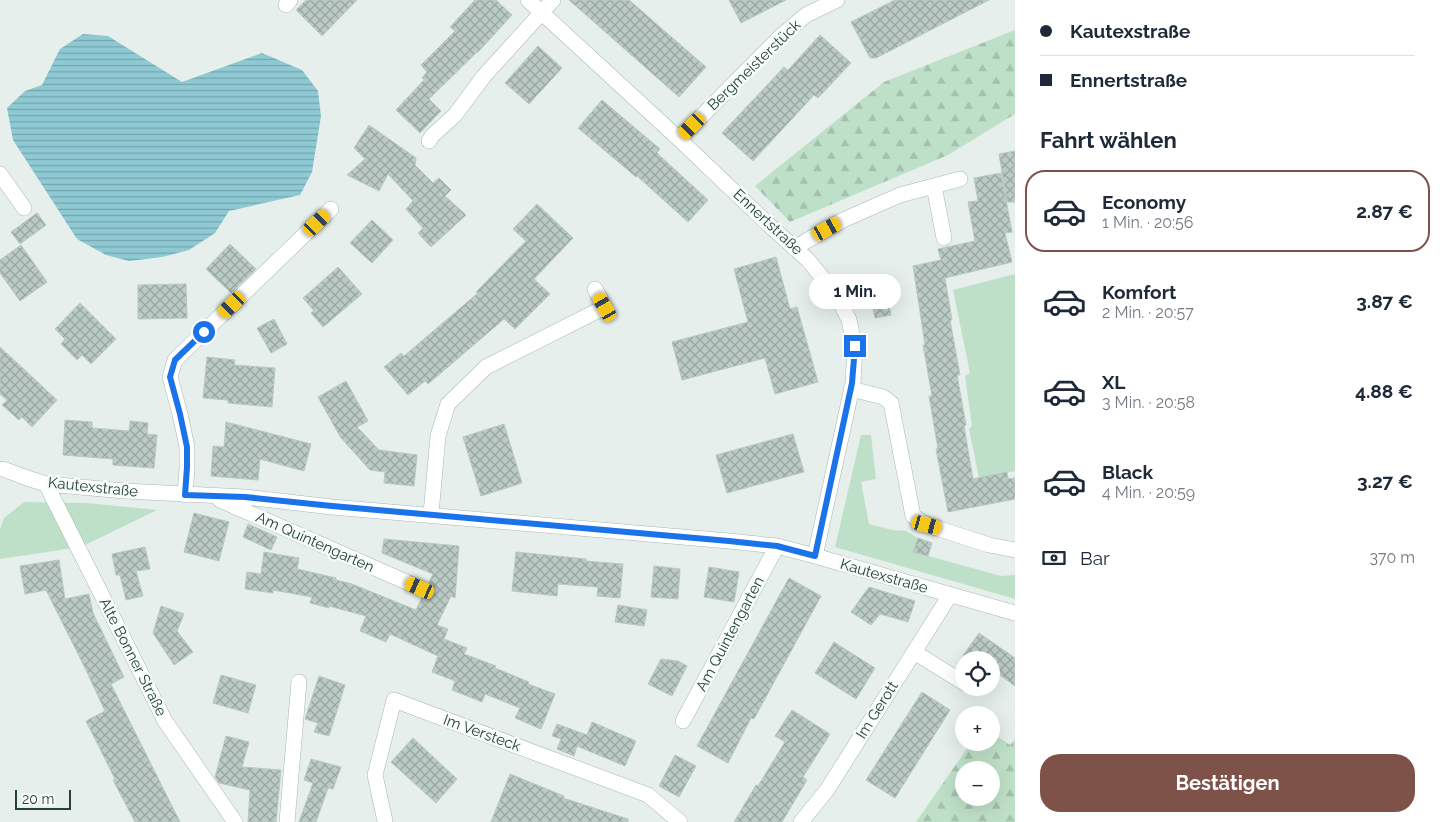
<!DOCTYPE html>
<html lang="de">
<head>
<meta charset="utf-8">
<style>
	:root { --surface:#fff; --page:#f2f2f3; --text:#1f2937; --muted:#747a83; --line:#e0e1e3; --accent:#7f5249 }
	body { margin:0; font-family:Raleway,sans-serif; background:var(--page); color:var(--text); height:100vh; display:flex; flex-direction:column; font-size:19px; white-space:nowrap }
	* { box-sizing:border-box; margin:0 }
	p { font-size:16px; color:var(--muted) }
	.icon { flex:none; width:28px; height:28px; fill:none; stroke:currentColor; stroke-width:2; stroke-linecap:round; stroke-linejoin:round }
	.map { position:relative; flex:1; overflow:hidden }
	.details { display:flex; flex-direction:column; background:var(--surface); width:425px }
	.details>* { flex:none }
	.top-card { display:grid; align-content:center; height:110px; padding:0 25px; background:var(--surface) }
	.buttons { position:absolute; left:955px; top:651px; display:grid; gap:10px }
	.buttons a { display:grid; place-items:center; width:45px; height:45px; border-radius:50%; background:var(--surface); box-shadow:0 5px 20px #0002; font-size:25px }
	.scale { position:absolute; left:15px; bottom:12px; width:56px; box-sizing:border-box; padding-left:5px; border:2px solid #24423a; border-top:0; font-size:14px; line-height:18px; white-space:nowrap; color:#24423a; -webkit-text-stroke:4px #f7fbf9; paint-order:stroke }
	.end { position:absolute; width:22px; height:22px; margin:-11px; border:6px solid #1a73e8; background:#fff; box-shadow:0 0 0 2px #fff }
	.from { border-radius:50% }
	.bubble { position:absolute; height:35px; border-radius:18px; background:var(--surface); box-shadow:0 5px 20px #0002; font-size:16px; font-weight:700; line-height:35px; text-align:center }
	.car { position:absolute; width:15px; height:30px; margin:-15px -8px; border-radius:6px; box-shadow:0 0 4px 1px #0007; background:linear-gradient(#f5c518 24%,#345 0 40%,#f5c518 0 76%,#345 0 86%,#f5c518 0) }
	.top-card b { display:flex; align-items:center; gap:18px; height:48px; font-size:19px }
	.top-card b+b { border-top:1px solid var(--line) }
	.top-card i { width:12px; height:12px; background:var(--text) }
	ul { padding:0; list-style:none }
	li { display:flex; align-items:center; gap:15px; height:82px; margin:0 10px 8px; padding:0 15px; border:2px solid transparent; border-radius:20px }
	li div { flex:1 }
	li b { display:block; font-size:19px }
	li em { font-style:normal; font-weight:700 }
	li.on { border-color:var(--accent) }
	li>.icon { width:45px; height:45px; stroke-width:1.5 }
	h2 { padding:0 25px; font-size:22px; line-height:60px }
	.pay { display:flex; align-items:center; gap:12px; height:55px; padding:0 25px; font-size:19px }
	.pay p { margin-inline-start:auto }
	.cta { display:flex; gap:10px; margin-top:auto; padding:10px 25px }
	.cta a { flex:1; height:58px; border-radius:20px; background:var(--accent); color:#fff; font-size:20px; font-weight:700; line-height:58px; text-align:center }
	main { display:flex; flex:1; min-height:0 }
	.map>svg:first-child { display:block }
	.green { fill:#bfe0c8 }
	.forest { fill:url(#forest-firs); fill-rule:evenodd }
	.water { fill:url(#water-rules) }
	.building { fill:url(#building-cross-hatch); stroke:#b8c9c2 }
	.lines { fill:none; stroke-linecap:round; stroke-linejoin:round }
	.minor-casing { stroke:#a8b8b2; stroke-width:16 }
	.minor { stroke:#fff; stroke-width:15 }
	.route { stroke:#1a73e8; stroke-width:6 }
	.labels { text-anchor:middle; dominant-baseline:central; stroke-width:5; stroke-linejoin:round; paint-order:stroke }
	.street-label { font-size:15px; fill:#24423a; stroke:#f7fbf9 }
</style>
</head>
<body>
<main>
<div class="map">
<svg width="1015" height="822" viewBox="0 0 1015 822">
	<defs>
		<pattern id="forest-firs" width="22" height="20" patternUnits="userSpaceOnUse" patternTransform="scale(1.25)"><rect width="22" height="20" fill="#bfe0c8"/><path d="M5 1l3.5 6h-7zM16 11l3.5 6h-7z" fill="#a4c1ad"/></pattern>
		<pattern id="water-rules" width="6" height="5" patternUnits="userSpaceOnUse" patternTransform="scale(1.25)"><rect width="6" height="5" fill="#8ec9d4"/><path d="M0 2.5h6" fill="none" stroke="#74a5ad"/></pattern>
		<pattern id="building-cross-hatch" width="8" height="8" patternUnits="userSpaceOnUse" patternTransform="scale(1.25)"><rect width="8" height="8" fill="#bbcac4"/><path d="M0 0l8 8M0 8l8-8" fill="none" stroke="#98a6a0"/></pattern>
	</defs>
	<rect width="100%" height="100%" fill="#e6efeb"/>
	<path class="green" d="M1015 274V471L979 478 969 429 972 426 965 376 970 373 953 290Z
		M861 435H871L876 479 861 482 869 524 892 530 906 531 918 538 914 552 1001 576 1015 575V599L835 547Z
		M24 502 86 503 157 510 81 547 0 559V529L4 518Z"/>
	<path class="forest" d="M1015 30V114L948 155 790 222 755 186 884 82Z
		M991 732 1010 745 1015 739V822H916L971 743 991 742ZM964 770H991V798H964Z"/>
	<path class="water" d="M83 34 108 36 182 82 262 53 302 70 318 91 321 116 312 172 300 195 229 211 215 233 189 250 162 257 129 261 106 255 77 239 13 140 7 108 25 91 42 85 60 49Z"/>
	<path class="building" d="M306 0H357L322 36 296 10Z
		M475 0H496L512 15 478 52H477L429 99 441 111 420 133 396 110 424 80 422 78 427 72 421 65 455 31 450 27Z
		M569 0H629L706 67 679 97Z
		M729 0H786L741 23Z
		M895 0H989L876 58H870L851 22Z
		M820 35 851 63 818 98 814 95 753 161 722 133 784 67 788 70Z
		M538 46 562 68 529 104 505 83Z
		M602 100 660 149 657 153 708 200 688 222 637 176 636 177 578 128Z
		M369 125 416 158 415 165 433 183 439 178 451 190 445 196 466 215 431 247 418 233 423 228 406 209 413 201 388 174 379 191 347 175 365 159 354 148Z
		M1015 151V202H1007L999 154Z
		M1001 173 1012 232 1005 233 1012 262 945 278 952 320H950L960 375H957L966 425 964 426 973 479 1007 472 1008 479 1015 478V499L948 512 936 449H938L929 396H932L923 345H925L922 325 913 266 941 260 938 249 975 241 968 202 978 201 974 178Z
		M537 204 573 238 534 279 550 294 515 329 504 319 428 384 425 381 408 395 384 367 401 353 404 356 478 293 476 292 526 241 513 229Z
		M37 213 46 225 20 244 11 232Z
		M372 220 393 240 372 263 350 243Z
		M230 244 256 269 231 293 206 269Z
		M21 245 47 282 20 301 0 273V260Z
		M776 257 790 309 797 307 818 382 775 394 765 358 682 380 672 342 748 322 734 269Z
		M338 267 362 294 323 327 311 313 314 311 303 298Z
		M186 284 187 318 138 319V285Z
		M885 287 891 315 875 318 869 290Z
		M80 303 116 339 91 364 82 355 77 360 61 344 65 339 55 329Z
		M274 319 287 344 271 353 257 328Z
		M0 347 57 400 32 427 22 417 19 420 2 405 7 400 0 394Z
		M207 357 235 360 234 365 275 368 272 407 228 403V400L203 398Z
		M346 381 368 421 357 427 379 450 417 455 414 486 384 483 385 472 370 470 341 438 318 397Z
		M65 420 92 422V428L129 431 130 421 148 423 147 434 157 435 154 468 113 465V459L63 455Z
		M226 422 311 444 304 471 260 459 258 480 211 476 213 446 224 447Z
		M504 424 522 483 481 496 463 437Z
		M793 434 804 472 727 493 716 455Z
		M194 513 229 522 219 561 184 552Z
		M248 524 277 537 271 550 243 537Z
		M918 538 932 543 928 556 913 552Z
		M384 539 459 546 455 598 451 596 437 625 448 629 444 639 467 648 464 654 496 666 495 668 529 682 528 684 555 694 541 729 515 718 520 708 485 694 482 702 452 690 455 681 432 672 438 656 390 634 386 642 360 631 366 616 329 606V608L310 603 312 597 273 590V593L245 589 247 572 261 574 264 552 299 558 297 569 336 578V580L352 584 416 610 422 597 428 592V584L433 574 382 553Z
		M145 547 150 569 136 571 143 596 126 600 120 575H116L112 554Z
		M516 552 586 559V561L623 564 620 598 597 596 598 587 558 584 557 596 512 591Z
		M59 560 65 599 89 594 93 613 124 677 111 684 180 822H135L113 780 115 779 86 721 105 711 85 668 46 590 25 594 20 566Z
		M654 566 680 569 678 599 651 597Z
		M709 567 739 572 734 602 704 597Z
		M789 578 821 596 754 719 751 718 728 763 697 746Z
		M869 587 915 601 908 622 880 614 871 625 851 612Z
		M618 605 647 610 644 626 615 622Z
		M161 606 184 614 177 631 193 652 174 665 153 633Z
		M979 633 1015 658V686L1000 675 991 687V660H964V668L957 664Z
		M834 642 875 668 856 699 815 673Z
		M661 659 678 661 687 666 672 696 648 684Z
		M221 675 256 685 248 713 213 703Z
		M319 676 345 685 329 736 314 732 318 723 305 719Z
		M922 692 950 710 895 798 866 780Z
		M792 710 830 734 803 777 807 780 782 822H734L756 785 758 786 785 742 775 736Z
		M592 722 636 741 625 766 577 746 574 756 557 749 561 739 552 736 557 724 587 735Z
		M226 736 249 742 242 767 281 770 276 822H248L250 790 219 783 215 777Z
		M413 738 457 779 436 803 391 762Z
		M675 755 696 766 679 797 659 786Z
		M311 759 341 767 333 789 328 788 316 822H299L313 783 304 780Z
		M510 774 564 796 563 798 628 819V822H491Z"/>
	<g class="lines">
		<g class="minor-casing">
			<path id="minor" d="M528 0 679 139 768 224 808 260 838 297 849 320 855 347 853 383 815 556
				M286 5 290 0
				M679 139 781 36 806 15 837 0
				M429 141 432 136 455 115 484 76 553 0
				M0 174 24 208
				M934 186 944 238
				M794 248 843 220 900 195 960 179
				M851 389 883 397 891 403 913 516 927 525 989 545 1015 550
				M3 469 27 478 46 484 125 491 245 497 332 507 729 541 777 546 815 556 1015 613
				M46 484 165 721 235 822
				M185 495 187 467V447L180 414 170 377 175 360 331 209
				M220 500 420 588
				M431 514 438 436 448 404 486 367 605 307 595 289
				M914 652 964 683
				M683 721 777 546
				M385 821 375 775 394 700 648 795 680 822
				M287 822 299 682
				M801 822 827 790 950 595"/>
		</g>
		<use href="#minor" class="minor"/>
	</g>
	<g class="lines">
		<path class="route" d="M204 332 175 360 170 377 180 414 187 447V467L185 495 245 497 332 506 729 541 777 546 815 556 852 383 855 346"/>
	</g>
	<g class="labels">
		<g class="street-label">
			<text transform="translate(754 65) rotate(-44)">Bergmeisterstück</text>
			<text transform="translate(768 222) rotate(43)">Ennertstraße</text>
			<text transform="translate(93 487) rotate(6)">Kautexstraße</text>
			<text transform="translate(315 542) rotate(24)">Am Quintengarten</text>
			<text transform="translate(884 576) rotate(16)">Kautexstraße</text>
			<text transform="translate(730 634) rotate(-62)">Am Quintengarten</text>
			<text transform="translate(133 657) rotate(63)">Alte Bonner Straße</text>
			<text transform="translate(877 710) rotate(-58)">Im Gerott</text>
			<text transform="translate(482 733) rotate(20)">Im Versteck</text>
		</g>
	</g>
</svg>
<div class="buttons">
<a><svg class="icon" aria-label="locate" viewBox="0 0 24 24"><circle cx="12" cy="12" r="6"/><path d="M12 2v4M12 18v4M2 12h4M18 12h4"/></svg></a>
<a>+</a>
<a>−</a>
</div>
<div class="scale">20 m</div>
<i class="end from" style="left:204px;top:332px"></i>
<i class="end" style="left:855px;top:346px"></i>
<div class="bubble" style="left:809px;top:274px;width:92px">1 Min.</div>
<i class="car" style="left:692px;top:126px;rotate:225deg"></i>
<i class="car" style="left:317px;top:223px;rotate:46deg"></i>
<i class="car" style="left:827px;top:229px;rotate:61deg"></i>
<i class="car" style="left:232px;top:305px;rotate:226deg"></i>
<i class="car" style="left:605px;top:307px;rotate:330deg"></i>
<i class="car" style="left:927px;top:525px;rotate:105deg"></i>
<i class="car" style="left:420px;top:588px;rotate:294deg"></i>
</div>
<section class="details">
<div class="top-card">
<b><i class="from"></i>Kautexstraße</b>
<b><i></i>Ennertstraße</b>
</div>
<h2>Fahrt wählen</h2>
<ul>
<li class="on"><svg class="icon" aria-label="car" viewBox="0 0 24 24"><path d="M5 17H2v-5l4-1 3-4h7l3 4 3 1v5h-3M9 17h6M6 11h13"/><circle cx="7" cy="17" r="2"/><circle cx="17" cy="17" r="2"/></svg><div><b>Economy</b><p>1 Min. · 20:56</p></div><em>2.87 €</em></li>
<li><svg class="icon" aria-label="car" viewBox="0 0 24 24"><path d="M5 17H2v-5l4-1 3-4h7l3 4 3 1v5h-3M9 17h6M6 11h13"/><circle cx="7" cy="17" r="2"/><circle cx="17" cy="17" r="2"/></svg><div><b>Komfort</b><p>2 Min. · 20:57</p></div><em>3.87 €</em></li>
<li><svg class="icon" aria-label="car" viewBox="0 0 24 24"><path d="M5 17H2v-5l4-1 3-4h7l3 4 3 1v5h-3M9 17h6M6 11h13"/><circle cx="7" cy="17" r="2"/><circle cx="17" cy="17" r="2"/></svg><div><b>XL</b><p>3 Min. · 20:58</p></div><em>4.88 €</em></li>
<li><svg class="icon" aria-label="car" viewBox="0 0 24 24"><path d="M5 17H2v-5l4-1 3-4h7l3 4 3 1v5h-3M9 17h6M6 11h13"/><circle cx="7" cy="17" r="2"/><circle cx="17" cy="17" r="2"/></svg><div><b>Black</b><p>4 Min. · 20:59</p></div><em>3.27 €</em></li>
</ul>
<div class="pay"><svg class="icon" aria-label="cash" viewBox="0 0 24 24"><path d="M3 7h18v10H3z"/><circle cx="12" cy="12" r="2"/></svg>Bar<p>370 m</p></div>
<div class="cta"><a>Bestätigen</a></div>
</section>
</main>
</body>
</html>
